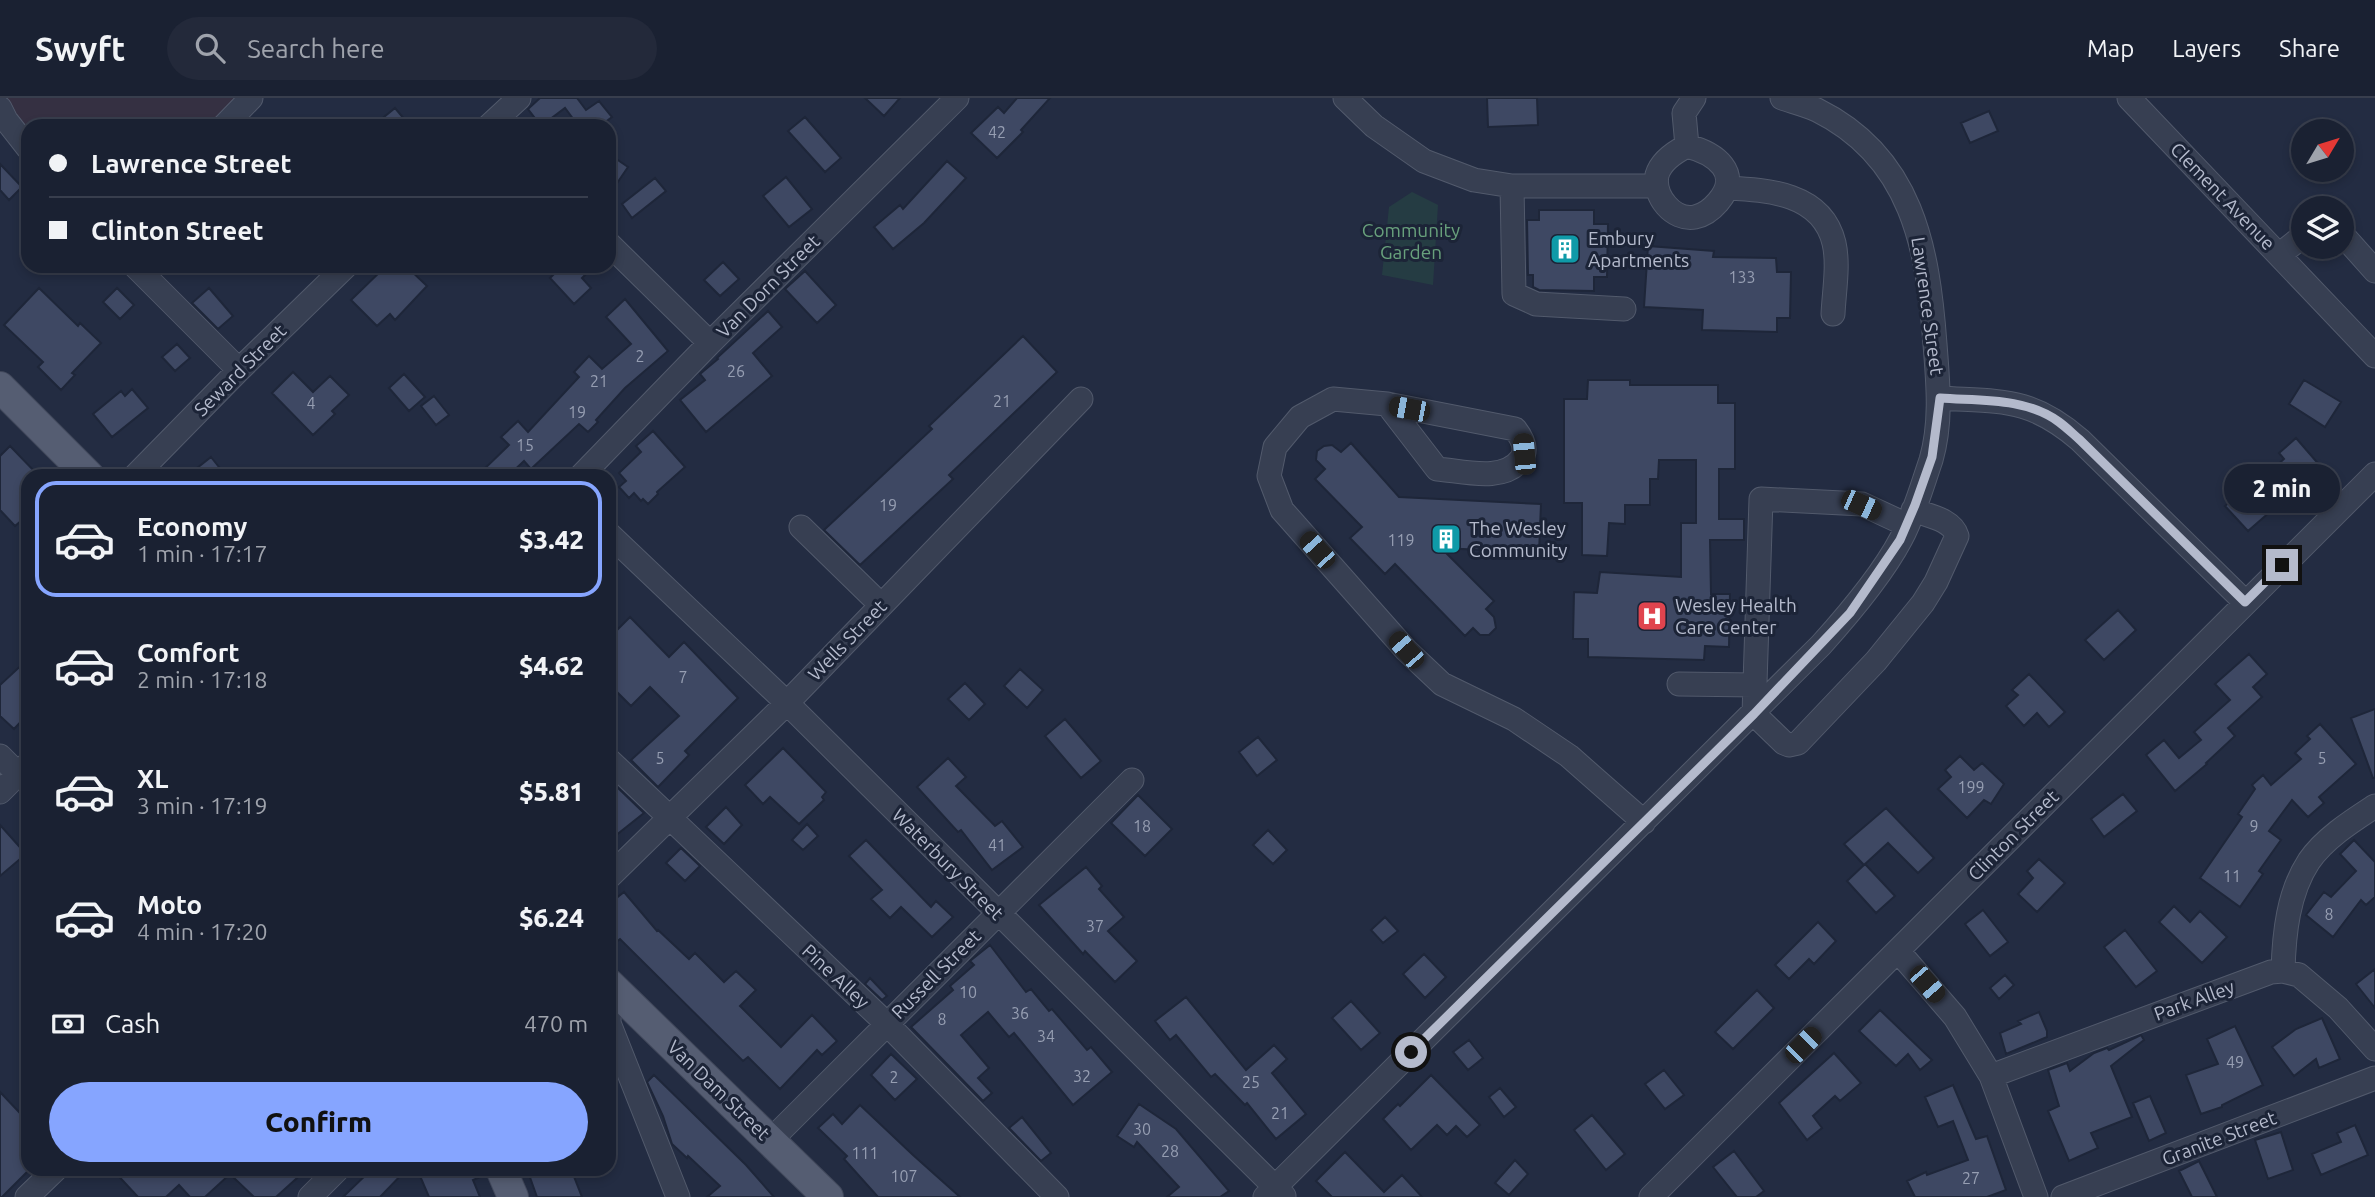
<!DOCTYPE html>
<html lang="en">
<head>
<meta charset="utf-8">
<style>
	:root { --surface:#1a2132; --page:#23293a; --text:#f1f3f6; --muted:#9fa3ac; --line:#383e4d; --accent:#86a5ff }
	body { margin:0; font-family:Ubuntu,sans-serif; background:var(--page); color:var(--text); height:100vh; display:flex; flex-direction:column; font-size:26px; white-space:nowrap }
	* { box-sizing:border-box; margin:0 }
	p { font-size:23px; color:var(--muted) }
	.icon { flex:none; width:38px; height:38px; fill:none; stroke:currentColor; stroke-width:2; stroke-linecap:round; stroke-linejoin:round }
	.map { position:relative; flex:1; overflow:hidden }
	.panel { position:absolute; left:21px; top:371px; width:595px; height:707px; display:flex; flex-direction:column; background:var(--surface); border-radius:21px; box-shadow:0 4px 10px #0003,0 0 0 2px var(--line) }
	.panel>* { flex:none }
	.guide { position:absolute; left:21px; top:21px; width:595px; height:154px; border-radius:21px; box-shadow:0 4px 10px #0003,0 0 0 2px var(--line); display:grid; align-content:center; height:154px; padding:0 28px; background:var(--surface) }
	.needle { width:46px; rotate:52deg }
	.tools { position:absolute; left:2291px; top:21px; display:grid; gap:14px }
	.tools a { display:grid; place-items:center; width:63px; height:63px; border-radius:50%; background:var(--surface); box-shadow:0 4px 10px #0003,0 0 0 2px var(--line); font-size:35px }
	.end { position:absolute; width:32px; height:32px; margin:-16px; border:9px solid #b4bacc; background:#111; box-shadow:0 0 0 4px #111 }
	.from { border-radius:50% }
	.bubble { position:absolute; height:49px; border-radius:24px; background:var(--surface); box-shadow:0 4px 10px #0003,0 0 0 2px var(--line); font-size:23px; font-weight:800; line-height:49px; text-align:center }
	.car { position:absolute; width:21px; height:42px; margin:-21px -10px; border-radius:9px; box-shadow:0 0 5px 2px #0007; background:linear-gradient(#222 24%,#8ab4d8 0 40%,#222 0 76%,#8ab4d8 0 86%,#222 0) }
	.guide b { display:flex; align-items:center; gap:24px; height:66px; font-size:26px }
	.guide b+b { border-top:2px solid var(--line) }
	.guide i { width:18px; height:18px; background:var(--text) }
	ul { padding:12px 0 0; list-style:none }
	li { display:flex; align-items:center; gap:21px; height:116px; margin:0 14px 10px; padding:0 14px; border:4px solid transparent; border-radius:21px }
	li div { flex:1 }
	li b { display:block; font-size:26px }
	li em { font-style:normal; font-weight:800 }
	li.active { border-color:var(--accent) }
	li>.icon { width:63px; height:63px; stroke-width:1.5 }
	.pay { display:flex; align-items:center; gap:18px; height:77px; padding:0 28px; font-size:26px }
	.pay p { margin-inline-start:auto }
	.action { display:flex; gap:14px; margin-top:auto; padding:14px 28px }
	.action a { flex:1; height:80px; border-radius:42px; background:var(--accent); color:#111; font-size:28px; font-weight:800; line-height:80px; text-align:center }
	header { display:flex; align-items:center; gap:42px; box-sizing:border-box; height:98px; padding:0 35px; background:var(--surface); border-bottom:2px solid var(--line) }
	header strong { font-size:33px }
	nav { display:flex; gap:38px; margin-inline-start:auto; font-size:24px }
	.search { width:490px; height:63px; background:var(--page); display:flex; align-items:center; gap:18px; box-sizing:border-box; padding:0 24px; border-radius:38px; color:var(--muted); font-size:26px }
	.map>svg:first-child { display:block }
	.medical { fill:#353042 }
	.green { fill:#253c43 }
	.building { fill:#3e4863; stroke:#1e2639; stroke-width:2 }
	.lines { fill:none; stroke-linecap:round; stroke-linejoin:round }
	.minor-casing { stroke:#525a6c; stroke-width:25 }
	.major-casing { stroke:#41485b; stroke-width:32 }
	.minor { stroke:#373f52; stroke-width:23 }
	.major { stroke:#555d72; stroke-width:30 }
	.route { stroke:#b4bacc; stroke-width:9 }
	.labels { text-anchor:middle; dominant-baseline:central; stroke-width:6; stroke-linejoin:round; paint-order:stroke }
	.number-label { font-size:16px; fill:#969eb2 }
	.street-label { font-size:19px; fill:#b4bacc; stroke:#1c2437 }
	.park-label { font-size:19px; fill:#68a07c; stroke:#1c2437 }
	.poi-label { font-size:19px; fill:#b4bacc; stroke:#1c2437; text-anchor:start }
</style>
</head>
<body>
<header>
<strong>Swyft</strong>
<div class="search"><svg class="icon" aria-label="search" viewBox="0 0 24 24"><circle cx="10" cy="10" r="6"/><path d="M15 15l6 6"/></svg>Search here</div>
<nav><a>Map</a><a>Layers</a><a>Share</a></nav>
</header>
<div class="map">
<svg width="2375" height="1099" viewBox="0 0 2375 1099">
	<rect width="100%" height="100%" fill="#232c42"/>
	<path class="medical" d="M0 0H236L208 28H28V30Z"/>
	<path class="green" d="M1412 94 1438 107 1433 187 1382 177 1389 109Z"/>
	<path class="building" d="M540 0H577L586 12 599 3 612 19 600 28H566L574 22 565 10 541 28 528 11Z
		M865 0H900L884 18Z
		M1017 0H1050L1021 32 1023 34 997 60 971 35 998 9 1004 15Z
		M1487 0H1537L1538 27 1488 29Z
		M395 10 410 28H373Z
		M1989 13 1998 33 1970 45 1961 25Z
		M805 19 841 60 825 74 788 33Z
		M609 56 628 69 609 97Z
		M947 63 966 80 924 125 893 151 874 129 900 107 903 111Z
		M0 66 22 89 9 102 0 92Z
		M786 79 812 111 789 129 763 98Z
		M655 80 666 93 632 120 622 106Z
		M1539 112H1594V126H1608L1607 179H1594V193L1539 192 1533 189V177H1528L1527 122H1539Z
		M1648 148 1714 153 1713 159 1776 160 1777 174H1791L1790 220H1777V234L1702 232 1703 212 1644 209Z
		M723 164 739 181 720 198 704 182Z
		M386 168H406L427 188 395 222 390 216 377 228 351 202Z
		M562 168H594L582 180 591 190 574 206 550 180Z
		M805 173 836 207 817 225 785 191Z
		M39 190 78 228 80 225 101 245 72 275 75 277 61 292 38 269 43 264 4 227Z
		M117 190 134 207 120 221 103 204Z
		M209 190 233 218 218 231 192 205Z
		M625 201 668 253 625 290 596 322 598 324 588 334 579 326 531 371 524 363 508 378H477L509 347 501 339 518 323 528 334 579 279 574 274 589 258 602 271 631 246 606 219Z
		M768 213 782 229 753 255 772 278 706 334 680 302 705 282 700 276 718 261 717 260Z
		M1023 238 1057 274 949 377 953 381 860 467 824 432 932 331 929 328Z
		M177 246 190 260 175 273 162 259Z
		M293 274 313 294 330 278 349 297 332 313 335 316 313 337 272 295Z
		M404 276 425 299 409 313 389 290Z
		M1588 282H1630V287H1718V305H1735V371H1719V421H1744V442H1710L1711 496H1730L1729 549 1705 548 1704 562 1588 559V541H1573L1574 494 1597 495 1600 474 1681 479V425H1696V362H1659L1658 381H1650V407H1625V426L1609 425 1607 458 1582 457V405H1564V301H1587Z
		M2304 282 2341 304 2325 329 2289 306Z
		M132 291 148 310 112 339 93 316 121 293 125 298Z
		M434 298 449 317 436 327 421 308Z
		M653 333 685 369 657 394 658 396 648 406 643 401 641 403 634 395 629 400 619 389 626 383 619 375 641 354 636 348Z
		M2296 340 2322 370 2305 385 2296 374 2263 404 2271 413 2248 433 2225 408 2248 387 2251 391 2284 361 2279 355Z
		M1351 345 1399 399 1541 406 1539 455 1441 450 1494 503 1486 511 1494 519 1496 530 1489 537H1480L1473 530 1465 538 1395 466 1385 476 1350 440 1362 429 1315 381 1325 371 1316 362 1317 353 1324 348 1332 347 1341 354Z
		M10 348 39 378H28V417L15 428 0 412V358Z
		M211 359 226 378H187Z
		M2118 512 2136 532 2104 562 2085 542Z
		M630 519 669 559 684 544 738 600 685 653 689 657 658 689 631 662 679 618 650 589 631 608 609 586V540Z
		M2249 556 2267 576 2253 589 2262 599 2228 630 2235 638 2206 665 2207 666 2175 693 2146 657 2164 642 2179 660 2201 642 2194 634 2230 602 2215 586Z
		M28 561V616L14 631 0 618V587Z
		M1020 571 1043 592 1027 610 1004 588Z
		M2029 576 2065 614 2049 629 2037 615 2024 628 2006 608 2018 597 2012 592Z
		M965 585 985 606 969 622 948 601Z
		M2375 611V680H2373L2351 620Z
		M1065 621 1101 663 1081 680 1045 638Z
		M2320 626 2356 666 2319 699 2324 705 2308 719 2292 702 2269 733 2281 742 2259 773 2263 776 2240 809 2200 780 2242 719 2238 716 2255 691 2252 687 2263 677 2271 687 2301 661 2295 655 2310 641 2307 638Z
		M1258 639 1277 662 1257 678 1239 654Z
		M783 650 826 694 822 699 824 702 799 726 770 699 763 706 745 687Z
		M1960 658 1974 672 1982 665 2004 686 1991 706 1984 702 1967 720 1938 691 1951 679 1945 672Z
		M948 660 966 679 956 688 995 728 1002 723 1023 749 992 772 961 732 958 734 917 689Z
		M617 689 644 715 615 738 609 731V696Z
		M2123 696 2137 713 2104 739 2091 721Z
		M1138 697 1172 731 1145 758 1111 725Z
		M726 709 742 727 724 746 706 729Z
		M1886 710 1934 760 1918 775 1888 745 1864 767 1844 746Z
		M807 726 818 738 803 752 792 742Z
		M0 727 26 756 0 778Z
		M1268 732 1287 752 1273 766 1253 747Z
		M866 742 931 809 936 803 953 819 932 839 901 809 890 820 871 801 882 792 849 758Z
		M2354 742 2375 764V799L2366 807 2361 802 2333 839 2306 817 2324 794 2331 799 2356 773 2340 756Z
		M681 750 700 768 685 783 666 765Z
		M2039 761 2065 785 2037 814 2018 796 2033 780 2027 773Z
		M1865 766 1895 798 1876 815 1847 783Z
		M1086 769 1102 788 1099 791 1124 819 1108 833 1137 863 1115 884 1085 853 1083 856 1039 807Z
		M624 794 657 833 658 832 689 861 695 855 724 884 736 873 756 892 740 908 781 949 812 917 837 943 822 957 817 952 780 991 748 959 743 963 620 841 609 850V806Z
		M2174 808 2190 824 2200 813 2227 839 2202 865 2159 824Z
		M1983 812 2008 844 1990 858 1965 826Z
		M1385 819 1398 833 1383 845 1371 832Z
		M1818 824 1836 843 1814 866 1809 861 1789 881 1775 867Z
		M2125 832 2157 873 2136 889 2104 849Z
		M990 847 1026 894 1031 891 1049 913 1052 911 1087 952 1091 949 1112 974 1073 1007 1014 935 1009 939 988 914 961 937 989 970 978 980 992 995 983 1003 911 929 953 892 950 888 974 867 970 863Z
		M1424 856 1446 879 1425 900 1403 876Z
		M2375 871V910L2356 886Z
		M2005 877 2014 887 1999 901 1990 890Z
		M870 880 887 898 882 902 865 886Z
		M1757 892 1774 910 1733 951 1715 934Z
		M1186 899 1246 972 1274 947 1287 961 1272 975 1306 1016 1276 1041 1247 1005 1245 1007 1215 976 1211 979 1176 937 1170 942 1155 923Z
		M1351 903 1380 935 1361 952 1332 920Z
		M1880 912 1932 962 1920 972 1908 956 1896 968 1859 933Z
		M2039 914 2047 933V939L2006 956 2000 935 2021 926 2018 923Z
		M2322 920 2340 961 2319 970 2316 961 2294 978 2272 949 2296 931Z
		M2235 928 2263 987 2222 1007V1009L2201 1016 2186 977 2218 966 2207 941Z
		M2141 937 2144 942 2111 968 2132 1019 2091 1035 2098 1050 2069 1063 2048 1013 2059 1008 2048 972 2067 965 2070 973 2094 955 2107 950 2109 952Z
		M1469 942 1483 960 1468 972 1453 954Z
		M1834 955 1861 985 1840 1003 1835 998 1813 1018 1822 1030 1807 1042 1779 1005Z
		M891 956 917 981 895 1002 871 977Z
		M1664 972 1684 997 1665 1011 1645 986Z
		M654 977 746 1067 774 1099H707L720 1088 688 1058 687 1060 672 1046 663 1018 647 984Z
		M1431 977 1480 1027 1467 1039 1456 1028 1447 1037 1437 1027 1411 1052 1383 1021 1398 1006 1400 1008Z
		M1953 987 1976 1041 1987 1038 2006 1092 1987 1099H1915L1907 1083 1926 1074 1927 1077 1968 1062 1953 1023 1938 1029 1925 999Z
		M1500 990 1516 1009 1504 1019 1489 999Z
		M0 994 19 1014 28 1006V1073L2 1099H0Z
		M2150 998 2166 1035 2149 1043 2133 1005Z
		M1139 1006 1176 1031 1229 1093 1220 1099H1167L1179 1089 1137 1044 1134 1049 1117 1038Z
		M860 1007 913 1057 960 1099H878L844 1061 847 1058 818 1030 833 1016 842 1026Z
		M1592 1017 1625 1056 1606 1072 1574 1032Z
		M1022 1019 1051 1055 1041 1063 1009 1030Z
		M2355 1027 2368 1057 2321 1077 2312 1056 2341 1044 2337 1035Z
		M2281 1034 2293 1072 2268 1081 2255 1042Z
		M1734 1053 1764 1093 1756 1099H1737L1713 1069Z
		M1345 1054 1384 1094 1402 1077 1422 1099H1332L1316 1083Z
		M1515 1062 1528 1076 1509 1097 1495 1085Z
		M2199 1063 2217 1099H2192L2179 1073Z
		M112 1071H307L276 1099H254L230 1076 205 1099H190L179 1087 166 1099H138Z
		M372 1071H407L380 1099H343Z
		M417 1071H484L485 1077 473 1082 480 1099H429Z
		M527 1071H571L582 1099H537Z"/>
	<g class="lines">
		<g class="minor-casing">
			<path id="minor" d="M1345 0 1374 28 1424 63 1474 82 1512 88H1656
				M2129 0 2375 258
				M0 10 6 22 28 50
				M224 28 251 0
				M489 28 519 0
				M1687 48C1715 55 1743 75 1718 104 1712 111 1705 117 1695 119 1673 123 1653 98 1657 77 1661 63 1675 54 1687 48Z
				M1687 48 1684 15 1694 0
				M1512 88 1514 196 1536 206 1624 211
				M1727 90C1768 92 1822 95 1834 145 1839 167 1834 194 1833 216
				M2342 136 2375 173
				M609 146 710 245
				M2279 157 2303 138
				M135 168 239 272
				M1940 300C2002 304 2030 299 2080 342L2245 504
				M1387 306 1437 371C1463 373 1504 385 1521 361 1528 351 1522 340 1515 331L1387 306 1333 301 1300 319 1275 349 1269 378 1282 412 1406 552 1442 586 1514 621 1569 658 1644 724
				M135 378 239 272 346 168
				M581 378 710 245 957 0
				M1907 427 1862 406 1761 401 1754 616 1784 645 1789 647 1798 645 1876 563 1923 505 1936 484 1957 438C1952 421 1928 418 1913 412
				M801 429 881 507
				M609 436 787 605 1284 1098
				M1679 586 1755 587
				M0 658 18 676
				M609 662 887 926 1057 1099
				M0 694 28 666
				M609 779 787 605 1081 301
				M1898 853 1955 919 1991 978 2036 1099
				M2283 873C2284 836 2288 795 2309 763 2325 740 2352 723 2375 708
				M610 887 609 925 678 1099
				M1991 978 2271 874 2283 873 2299 877 2338 910 2375 951
				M771 1042 1132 682
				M27 1099 56 1071
				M310 1099 338 1071
				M1265 1099 1821 547C1848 517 1882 477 1901 441 1914 417 1922 388 1931 362 1942 324 1938 285 1935 246 1928 150 1912 59 1817 12 1806 7 1794 4 1782 0
				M1651 1099 2375 376
				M2063 1099 2375 980"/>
		</g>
		<g class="major-casing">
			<path id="major" d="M0 289 89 378
				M609 886 828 1099
				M501 1071 513 1099"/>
		</g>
		<use href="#minor" class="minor"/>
		<use href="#major" class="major"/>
	</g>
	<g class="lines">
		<path class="route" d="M1411 954 1754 616 1850 515 1900 442 1915 407 1932 359 1940 300C1979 303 2025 299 2059 324 2066 329 2073 336 2080 342L2245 504 2282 467"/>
	</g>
	<defs>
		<g id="building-square" transform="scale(1.575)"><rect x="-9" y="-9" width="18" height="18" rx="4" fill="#0f9aa8" stroke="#1c2437"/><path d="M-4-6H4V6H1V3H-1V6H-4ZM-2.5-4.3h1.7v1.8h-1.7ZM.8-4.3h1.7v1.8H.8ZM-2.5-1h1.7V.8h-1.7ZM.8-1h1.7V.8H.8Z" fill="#fff"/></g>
		<g id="hospital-square" transform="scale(1.575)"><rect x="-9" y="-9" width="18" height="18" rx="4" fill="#e0444e" stroke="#1c2437"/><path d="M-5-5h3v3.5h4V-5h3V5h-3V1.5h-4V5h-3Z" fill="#fff"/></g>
	</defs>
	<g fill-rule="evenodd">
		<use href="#building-square" x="1565" y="151"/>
		<use href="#building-square" x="1446" y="441"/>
		<use href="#hospital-square" x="1652" y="518"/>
	</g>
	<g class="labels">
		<g class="number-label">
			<text x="997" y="34">42</text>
			<text x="1742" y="179">133</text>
			<text x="640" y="258">2</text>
			<text x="736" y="273">26</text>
			<text x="599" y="283">21</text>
			<text x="1002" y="303">21</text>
			<text x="311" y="305">4</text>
			<text x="577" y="314">19</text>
			<text x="525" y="347">15</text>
			<text x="888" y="407">19</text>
			<text x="1401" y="442">119</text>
			<text x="683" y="579">7</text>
			<text x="660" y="660">5</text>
			<text x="2322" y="660">5</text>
			<text x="1971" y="689">199</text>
			<text x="1142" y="728">18</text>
			<text x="2254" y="728">9</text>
			<text x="997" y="747">41</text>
			<text x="2232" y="778">11</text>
			<text x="2329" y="816">8</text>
			<text x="1095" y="828">37</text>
			<text x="968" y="894">10</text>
			<text x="1020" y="915">36</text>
			<text x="942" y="921">8</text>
			<text x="1046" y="938">34</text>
			<text x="2235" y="964">49</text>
			<text x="1082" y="978">32</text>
			<text x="894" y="979">2</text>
			<text x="1251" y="984">25</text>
			<text x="1280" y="1015">21</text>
			<text x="1142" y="1031">30</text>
			<text x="1170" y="1053">28</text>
			<text x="865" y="1055">111</text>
			<text x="904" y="1078">107</text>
			<text x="1971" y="1080">27</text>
		</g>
		<g class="street-label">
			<text transform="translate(2223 98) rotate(46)">Clement Avenue</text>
			<text transform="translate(768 188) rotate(-45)">Van Dorn Street</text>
			<text transform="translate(1928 208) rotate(82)">Lawrence Street</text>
			<text transform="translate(240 272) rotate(-45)">Seward Street</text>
			<text transform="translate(847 542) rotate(-46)">Wells Street</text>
			<text transform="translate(2013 737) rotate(-45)">Clinton Street</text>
			<text transform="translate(948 766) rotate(45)">Waterbury Street</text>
			<text transform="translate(936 876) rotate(-45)">Russell Street</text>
			<text transform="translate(836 878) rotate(43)">Pine Alley</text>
			<text transform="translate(2194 902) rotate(-20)">Park Alley</text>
			<text transform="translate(719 992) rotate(44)">Van Dam Street</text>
			<text transform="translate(2219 1040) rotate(-21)">Granite Street</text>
		</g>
		<g class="park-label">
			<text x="1411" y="132">Community<tspan x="1411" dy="22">Garden</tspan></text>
		</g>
		<g class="poi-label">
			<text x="1588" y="140">Embury<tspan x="1588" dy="22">Apartments</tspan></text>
			<text x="1469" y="430">The Wesley<tspan x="1469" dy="22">Community</tspan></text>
			<text x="1675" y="507">Wesley Health<tspan x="1675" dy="22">Care Center</tspan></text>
		</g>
	</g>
</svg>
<div class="tools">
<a><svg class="needle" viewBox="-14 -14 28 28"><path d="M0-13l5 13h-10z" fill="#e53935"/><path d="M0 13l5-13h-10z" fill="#9fa3ac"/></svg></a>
<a><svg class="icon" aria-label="layers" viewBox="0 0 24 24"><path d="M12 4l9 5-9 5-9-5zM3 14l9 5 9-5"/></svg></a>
</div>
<i class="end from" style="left:1411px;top:954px"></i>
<i class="end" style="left:2282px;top:467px"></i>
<div class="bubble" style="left:2224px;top:366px;width:116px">2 min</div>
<i class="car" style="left:1409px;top:311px;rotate:281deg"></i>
<i class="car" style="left:1524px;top:356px;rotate:355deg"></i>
<i class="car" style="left:1861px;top:407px;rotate:114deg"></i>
<i class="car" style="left:1317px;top:452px;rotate:318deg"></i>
<i class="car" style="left:1406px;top:552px;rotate:319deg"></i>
<i class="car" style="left:1927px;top:886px;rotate:139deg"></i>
<i class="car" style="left:1803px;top:947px;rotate:45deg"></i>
<div class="guide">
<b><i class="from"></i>Lawrence Street</b>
<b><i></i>Clinton Street</b>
</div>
<section class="panel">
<ul>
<li class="active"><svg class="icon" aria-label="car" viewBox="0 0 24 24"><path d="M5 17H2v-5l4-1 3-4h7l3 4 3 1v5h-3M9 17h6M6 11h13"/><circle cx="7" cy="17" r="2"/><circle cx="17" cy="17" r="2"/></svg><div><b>Economy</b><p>1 min · 17:17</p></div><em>$3.42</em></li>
<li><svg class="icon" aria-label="car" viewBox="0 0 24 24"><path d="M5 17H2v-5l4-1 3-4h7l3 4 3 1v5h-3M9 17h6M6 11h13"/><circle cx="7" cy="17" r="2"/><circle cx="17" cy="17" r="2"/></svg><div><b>Comfort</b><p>2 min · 17:18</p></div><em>$4.62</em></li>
<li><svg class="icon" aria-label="car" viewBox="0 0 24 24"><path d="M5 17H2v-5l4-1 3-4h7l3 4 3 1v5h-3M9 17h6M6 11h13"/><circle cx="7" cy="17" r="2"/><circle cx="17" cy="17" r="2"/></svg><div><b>XL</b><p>3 min · 17:19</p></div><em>$5.81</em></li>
<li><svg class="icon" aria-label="car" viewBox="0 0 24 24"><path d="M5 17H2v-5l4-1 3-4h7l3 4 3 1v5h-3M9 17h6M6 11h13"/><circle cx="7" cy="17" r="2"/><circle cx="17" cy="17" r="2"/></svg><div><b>Moto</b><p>4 min · 17:20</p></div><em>$6.24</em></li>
</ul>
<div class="pay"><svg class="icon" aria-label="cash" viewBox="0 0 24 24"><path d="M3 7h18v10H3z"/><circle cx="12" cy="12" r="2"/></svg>Cash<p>470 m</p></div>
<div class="action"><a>Confirm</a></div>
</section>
</div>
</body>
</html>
